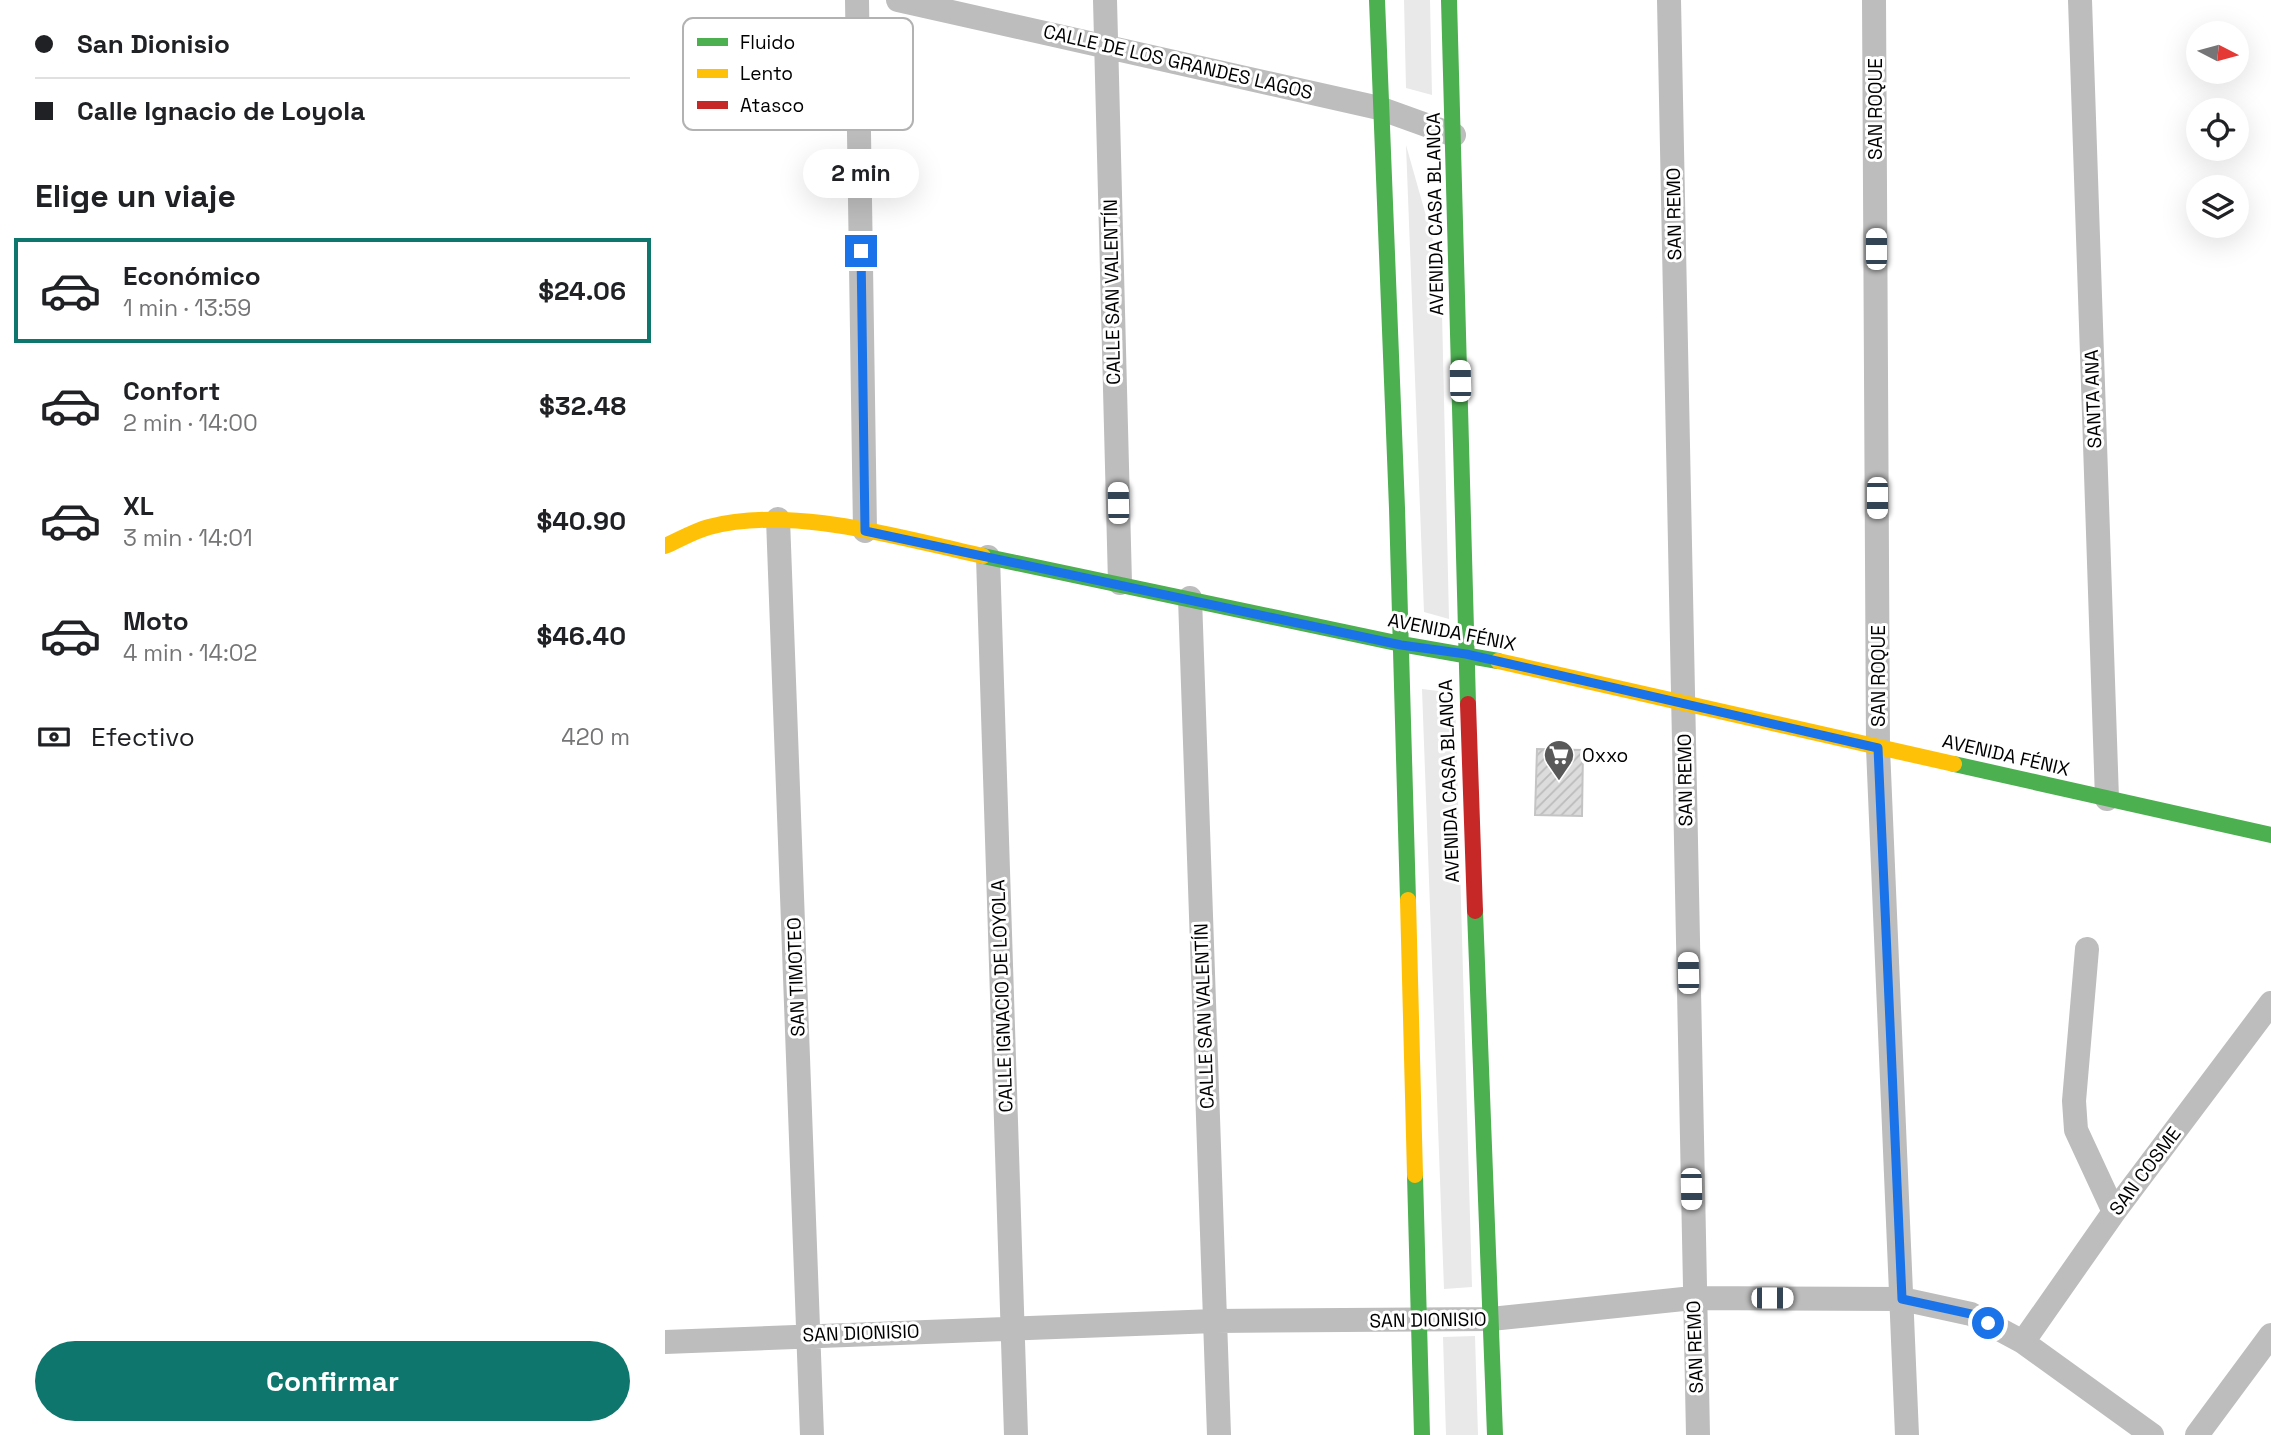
<!DOCTYPE html>
<html lang="es">
<head>
<meta charset="utf-8">
<style>
	:root { --surface:#fff; --page:#f2f2f2; --text:#202124; --muted:#757577; --line:#e0e0e0; --accent:#0f766e }
	body { margin:0; font-family:"Space Grotesk",sans-serif; background:var(--page); color:var(--text); height:100vh; display:flex; flex-direction:column; font-size:26px; white-space:nowrap }
	* { box-sizing:border-box; margin:0 }
	p { font-size:23px; color:var(--muted) }
	.icon { flex:none; width:38px; height:38px; fill:none; stroke:currentColor; stroke-width:2; stroke-linecap:round; stroke-linejoin:round }
	.map { position:relative; flex:1; overflow:hidden }
	.details { display:flex; flex-direction:column; background:var(--surface); width:665px }
	.details>* { flex:none }
	.top-card { display:grid; align-content:center; height:154px; padding:0 35px; background:var(--surface) }
	.needle { width:46px; rotate:96deg }
	.buttons { position:absolute; left:1521px; top:21px; display:grid; gap:14px }
	.buttons a { display:grid; place-items:center; width:63px; height:63px; border-radius:50%; background:var(--surface); box-shadow:0 7px 28px #0002; font-size:35px }
	.end { position:absolute; width:32px; height:32px; margin:-16px; border:9px solid #1a73e8; background:#fff; box-shadow:0 0 0 4px #fff }
	.from { border-radius:50% }
	.bubble { position:absolute; height:49px; border-radius:24px; background:var(--surface); box-shadow:0 7px 28px #0002; font-size:23px; font-weight:700; line-height:49px; text-align:center }
	.car { position:absolute; width:21px; height:42px; margin:-21px -10px; border-radius:9px; box-shadow:0 0 5px 2px #0007; background:linear-gradient(#fff 24%,#345 0 40%,#fff 0 76%,#345 0 86%,#fff 0) }
	.top-card b { display:flex; align-items:center; gap:24px; height:66px; font-size:26px }
	.top-card b+b { border-top:2px solid var(--line) }
	.top-card i { width:18px; height:18px; background:var(--text) }
	ul { padding:0; list-style:none }
	li { display:flex; align-items:center; gap:21px; height:105px; margin:0 14px 10px; padding:0 21px; border:4px solid transparent; border-radius:0px }
	li div { flex:1 }
	li b { display:block; font-size:26px }
	li em { font-style:normal; font-weight:700 }
	li.on { border-color:var(--accent) }
	li>.icon { width:63px; height:63px; stroke-width:1.5 }
	h2 { padding:0 35px; font-size:32px; line-height:84px }
	.pay { display:flex; align-items:center; gap:18px; height:77px; padding:0 35px; font-size:26px }
	.pay p { margin-inline-start:auto }
	.action { display:flex; gap:14px; margin-top:auto; padding:14px 35px }
	.action a { flex:1; height:80px; border-radius:42px; background:var(--accent); color:#fff; font-size:28px; font-weight:700; line-height:80px; text-align:center }
	main { display:flex; flex:1; min-height:0 }
	.map>svg:first-child { display:block }
	.green { fill:#e9e9e9 }
	.building { fill:url(#building-hatch); stroke:#c4c4c4; stroke-width:2 }
	.lines { fill:none; stroke-linecap:round; stroke-linejoin:round }
	.street { stroke:#bdbdbd; stroke-width:24 }
	.fast { stroke:#4caf50; stroke-width:16 }
	.slow { stroke:#ffc107; stroke-width:16 }
	.jam { stroke:#c62828; stroke-width:16 }
	.route { stroke:#1a73e8; stroke-width:9 }
	.labels { text-anchor:middle; dominant-baseline:central; stroke-width:6; stroke-linejoin:round; paint-order:stroke }
	.street-label { font-size:19px; fill:#000; stroke:#fff }
	.poi-label { font-size:19px; fill:#000; stroke:#fff; text-anchor:start }
	.key { fill:#fff; stroke:#b2b2b2; stroke-width:2 }
	.key-label { font-size:19px; fill:#000 }
</style>
</head>
<body>
<main>
<section class="details">
<div class="top-card">
<b><i class="from"></i>San Dionisio</b>
<b><i></i>Calle Ignacio de Loyola</b>
</div>
<h2>Elige un viaje</h2>
<ul>
<li class="on"><svg class="icon" aria-label="car" viewBox="0 0 24 24"><path d="M5 17H2v-5l4-1 3-4h7l3 4 3 1v5h-3M9 17h6M6 11h13"/><circle cx="7" cy="17" r="2"/><circle cx="17" cy="17" r="2"/></svg><div><b>Económico</b><p>1 min · 13:59</p></div><em>$24.06</em></li>
<li><svg class="icon" aria-label="car" viewBox="0 0 24 24"><path d="M5 17H2v-5l4-1 3-4h7l3 4 3 1v5h-3M9 17h6M6 11h13"/><circle cx="7" cy="17" r="2"/><circle cx="17" cy="17" r="2"/></svg><div><b>Confort</b><p>2 min · 14:00</p></div><em>$32.48</em></li>
<li><svg class="icon" aria-label="car" viewBox="0 0 24 24"><path d="M5 17H2v-5l4-1 3-4h7l3 4 3 1v5h-3M9 17h6M6 11h13"/><circle cx="7" cy="17" r="2"/><circle cx="17" cy="17" r="2"/></svg><div><b>XL</b><p>3 min · 14:01</p></div><em>$40.90</em></li>
<li><svg class="icon" aria-label="car" viewBox="0 0 24 24"><path d="M5 17H2v-5l4-1 3-4h7l3 4 3 1v5h-3M9 17h6M6 11h13"/><circle cx="7" cy="17" r="2"/><circle cx="17" cy="17" r="2"/></svg><div><b>Moto</b><p>4 min · 14:02</p></div><em>$46.40</em></li>
</ul>
<div class="pay"><svg class="icon" aria-label="cash" viewBox="0 0 24 24"><path d="M3 7h18v10H3z"/><circle cx="12" cy="12" r="2"/></svg>Efectivo<p>420 m</p></div>
<div class="action"><a>Confirmar</a></div>
</section>
<div class="map">
<svg width="1606" height="1435" viewBox="0 0 1606 1435">
	<defs>
		<pattern id="building-hatch" width="6" height="6" patternUnits="userSpaceOnUse" patternTransform="scale(1.75)"><rect width="6" height="6" fill="#dcdcdc"/><path d="M-1 1l2-2M0 6l6-6M5 7l2-2" fill="none" stroke="#bbb"/></pattern>
	</defs>
	<rect width="100%" height="100%" fill="#fff"/>
	<path class="green" d="M739 0H765L767 95 741 88Z
		M741 145 776 269 784 619 759 612Z
		M757 689 790 693 807 1287 779 1289Z
		M810 1336 813 1435H781L778 1337Z"/>
	<path class="building" d="M872 749 918 750 917 816 870 815Z"/>
	<g class="lines">
		<path class="street" d="M192 0 200 531
			M233 0 714 108 789 135
			M440 0 455 583
			M1004 0 1033 1435
			M1209 0 1213 748 1242 1435
			M1415 0 1442 799
			M113 519 147 1435
			M323 557 351 1435
			M525 598 554 1435
			M1422 949 1409 1101 1411 1130 1449 1212
			M0 1342 550 1321 826 1319 1028 1298 1237 1299 1306 1314 1358 1342 1487 1435
			M1358 1342 1449 1212 1606 1003
			M1532 1435 1606 1335"/>
		<path class="fast" d="M712 0 732 508 743 900
			M784 0 803 704
			M318 556 736 644 833 661
			M1289 764 1606 835
			M810 911 830 1435
			M750 1175 757 1435"/>
		<path class="slow" d="M0 546C14 540 29 531 44 527 128 505 235 538 318 556
			M833 661 1289 764
			M743 900 750 1175"/>
		<path class="jam" d="M803 704 810 911"/>
	</g>
	<g class="lines">
		<path class="route" d="M196 251 200 531 736 645 801 654 1213 748 1237 1299 1306 1314 1323 1323"/>
	</g>
	<defs>
		<g id="supermarket-pin" transform="scale(1.575)"><path d="M0 17L-7.5 6A9.5 9.5 0 1 1 7.5 6Z" fill="#595959" stroke="#fff"/><path d="M-6-5.5h2.5l.6 2H6L4.5 2H-2.5L-4.4-4H-6ZM-1.5 3.2a1.3 1.3 0 1 0 .1 0ZM3 3.2a1.3 1.3 0 1 0 .1 0Z" fill="#fff"/></g>
	</defs>
	<g fill-rule="evenodd">
		<use href="#supermarket-pin" x="894" y="755"/>
	</g>
	<g class="labels">
		<g class="street-label">
			<text transform="translate(513 62) rotate(13)">CALLE DE LOS GRANDES LAGOS</text>
			<text transform="translate(1210 109) rotate(-90)">SAN ROQUE</text>
			<text transform="translate(770 214) rotate(-91)">AVENIDA CASA BLANCA</text>
			<text transform="translate(1009 214) rotate(-91)">SAN REMO</text>
			<text transform="translate(447 292) rotate(-91)">CALLE SAN VALENTÍN</text>
			<text transform="translate(1428 399) rotate(-92)">SANTA ANA</text>
			<text transform="translate(787 632) rotate(11)">AVENIDA FÉNIX</text>
			<text transform="translate(1213 676) rotate(-90)">SAN ROQUE</text>
			<text transform="translate(1341 755) rotate(13)">AVENIDA FÉNIX</text>
			<text transform="translate(1020 780) rotate(-91)">SAN REMO</text>
			<text transform="translate(784 781) rotate(-92)">AVENIDA CASA BLANCA</text>
			<text transform="translate(131 977) rotate(-92)">SAN TIMOTEO</text>
			<text transform="translate(337 996) rotate(-92)">CALLE IGNACIO DE LOYOLA</text>
			<text transform="translate(539 1016) rotate(-92)">CALLE SAN VALENTÍN</text>
			<text transform="translate(1480 1171) rotate(-53)">SAN COSME</text>
			<text transform="translate(763 1320) rotate(-1)">SAN DIONISIO</text>
			<text transform="translate(196 1333) rotate(-2)">SAN DIONISIO</text>
			<text transform="translate(1030 1347) rotate(-92)">SAN REMO</text>
		</g>
		<g class="poi-label">
			<text x="917" y="755">Oxxo</text>
		</g>
	</g>
	<rect x="18" y="18" width="230" height="112" rx="10" class="key"/>
	<rect x="32" y="38" width="31" height="8" fill="#4caf50"/>
	<rect x="32" y="69" width="31" height="9" fill="#ffc107"/>
	<rect x="32" y="101" width="31" height="8" fill="#c62828"/>
	<g class="key-label">
		<text x="75" y="49">Fluido</text>
		<text x="75" y="80">Lento</text>
		<text x="75" y="112">Atasco</text>
	</g>
</svg>
<div class="buttons">
<a><svg class="needle" viewBox="-14 -14 28 28"><path d="M0-13l5 13h-10z" fill="#e53935"/><path d="M0 13l5-13h-10z" fill="#757577"/></svg></a>
<a><svg class="icon" aria-label="locate" viewBox="0 0 24 24"><circle cx="12" cy="12" r="6"/><path d="M12 2v4M12 18v4M2 12h4M18 12h4"/></svg></a>
<a><svg class="icon" aria-label="layers" viewBox="0 0 24 24"><path d="M12 4l9 5-9 5-9-5zM3 14l9 5 9-5"/></svg></a>
</div>
<i class="end from" style="left:1323px;top:1323px"></i>
<i class="end" style="left:196px;top:251px"></i>
<div class="bubble" style="left:138px;top:149px;width:116px">2 min</div>
<i class="car" style="left:1211px;top:249px;rotate:0deg"></i>
<i class="car" style="left:795px;top:381px;rotate:359deg"></i>
<i class="car" style="left:1212px;top:498px;rotate:180deg"></i>
<i class="car" style="left:453px;top:503px;rotate:359deg"></i>
<i class="car" style="left:1023px;top:973px;rotate:359deg"></i>
<i class="car" style="left:1026px;top:1189px;rotate:179deg"></i>
<i class="car" style="left:1107px;top:1298px;rotate:90deg"></i>
</div>
</main>
</body>
</html>
